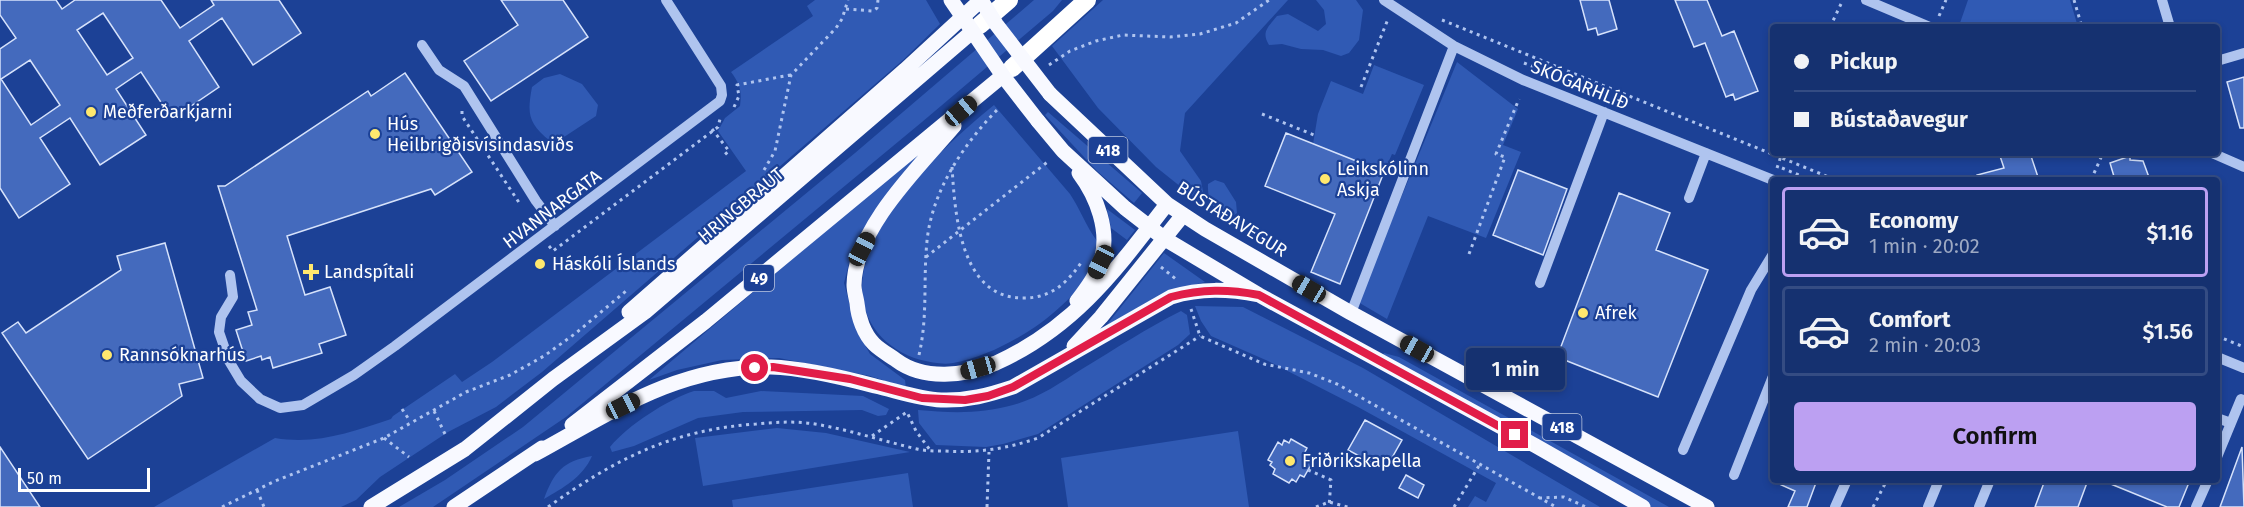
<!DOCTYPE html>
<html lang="en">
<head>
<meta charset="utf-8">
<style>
	:root { --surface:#153170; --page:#223d78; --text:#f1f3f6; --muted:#9da9c3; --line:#344c83; --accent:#bca0f2 }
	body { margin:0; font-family:"Fira Sans",sans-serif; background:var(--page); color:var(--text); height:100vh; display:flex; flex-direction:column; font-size:22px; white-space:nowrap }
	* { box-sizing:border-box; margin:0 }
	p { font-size:20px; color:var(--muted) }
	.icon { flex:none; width:33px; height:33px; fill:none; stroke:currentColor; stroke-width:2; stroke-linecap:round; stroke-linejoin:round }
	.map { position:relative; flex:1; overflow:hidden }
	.sheet { position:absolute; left:1770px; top:177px; width:450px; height:306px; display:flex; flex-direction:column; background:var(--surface); border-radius:6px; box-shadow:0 3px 9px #0003,0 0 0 2px var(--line) }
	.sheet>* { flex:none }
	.banner { position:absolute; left:1770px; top:24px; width:450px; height:132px; border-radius:6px; box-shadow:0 3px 9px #0003,0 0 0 2px var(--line); display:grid; align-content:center; height:132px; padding:0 24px; background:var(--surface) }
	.scale { position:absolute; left:18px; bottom:15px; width:132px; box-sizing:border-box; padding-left:6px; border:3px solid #fff; border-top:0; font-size:16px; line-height:21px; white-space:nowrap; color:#fff; -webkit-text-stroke:4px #1c4196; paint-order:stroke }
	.end { position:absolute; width:27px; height:27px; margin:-14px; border:8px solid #e11d48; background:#fff; box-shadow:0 0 0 3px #fff }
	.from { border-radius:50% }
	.bubble { position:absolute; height:42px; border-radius:6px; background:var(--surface); box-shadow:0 3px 9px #0003,0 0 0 2px var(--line); font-size:20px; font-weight:600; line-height:42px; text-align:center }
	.car { position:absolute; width:18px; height:36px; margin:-18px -9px; border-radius:8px; box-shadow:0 0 4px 2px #0007; background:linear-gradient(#222 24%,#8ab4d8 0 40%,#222 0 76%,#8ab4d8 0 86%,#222 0) }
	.banner b { display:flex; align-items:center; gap:21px; height:57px; font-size:22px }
	.banner b+b { border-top:2px solid var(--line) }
	.banner i { width:15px; height:15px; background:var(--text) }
	ul { padding:10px 0 0; list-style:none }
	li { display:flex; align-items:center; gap:18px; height:90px; margin:0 12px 9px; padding:0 12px; border:3px solid var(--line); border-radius:6px }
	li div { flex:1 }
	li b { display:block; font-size:22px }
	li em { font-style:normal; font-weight:600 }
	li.on { border-color:var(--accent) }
	li>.icon { width:54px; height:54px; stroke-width:1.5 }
	.action { display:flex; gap:12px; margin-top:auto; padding:12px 24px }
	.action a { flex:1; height:69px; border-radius:6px; background:var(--accent); color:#111; font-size:24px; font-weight:600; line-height:69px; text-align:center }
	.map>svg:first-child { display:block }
	.green { fill:#305ab4 }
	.building { fill:#446abd; stroke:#d6e2fb; stroke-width:1.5; fill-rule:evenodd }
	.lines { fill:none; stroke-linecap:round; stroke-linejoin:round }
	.path { stroke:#afc4ef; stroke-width:3; stroke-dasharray:3 4.5; stroke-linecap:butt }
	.minor { stroke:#afc4ef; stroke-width:10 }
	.major { stroke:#f8f9ff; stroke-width:15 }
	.highway { stroke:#fff; stroke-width:18 }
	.major-bridge { stroke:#f8f9ff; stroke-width:15 }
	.route { stroke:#e11d48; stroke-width:8 }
	.poi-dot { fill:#ffe86e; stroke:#1c4196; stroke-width:2 }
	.labels { text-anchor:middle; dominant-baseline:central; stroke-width:4.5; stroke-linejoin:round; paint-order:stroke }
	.shield { fill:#1c4196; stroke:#bbc6e0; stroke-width:1.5 }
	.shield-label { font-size:16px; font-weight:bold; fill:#fff }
	.street-label { font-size:18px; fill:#fff; stroke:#1c4196 }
	.poi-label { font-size:18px; fill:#fff; stroke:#1c4196; text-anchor:start }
</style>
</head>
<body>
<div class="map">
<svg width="2244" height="507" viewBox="0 0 2244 507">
	<rect width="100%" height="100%" fill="#1c4196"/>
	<path class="green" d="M815 0H926L940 24 903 60 542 372 496 407 448 432 380 477 356 500 341 507H154L275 438C317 445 351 432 391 419L393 416 455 374 462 382 492 362 746 171 718 131 725 118 740 106C742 91 740 84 731 72L813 16 807 6Z
		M1034 0H1062L1053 11 922 122 566 417 433 507H399L445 480 523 427 855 153Z
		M1103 0H1288L1185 113 1180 151 1201 181 1206 207 1156 167 1098 108 1052 46Z
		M1316 0H1356L1363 10 1359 40 1349 53 1341 56 1323 50 1301 49 1282 44 1269 45C1261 32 1268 27 1277 16L1288 14 1318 31 1326 24 1324 10Z
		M1968 0H2070L2078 27H1968L1960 23Z
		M1457 62 1518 109 1503 145 1521 152 1486 238 1428 216 1387 319 1358 302Z
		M1374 65 1424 85 1395 155 1392 154 1384 172 1313 144 1318 114 1331 81 1363 94Z
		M560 74 582 84 598 105 596 116 564 137 550 141C528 123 527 114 532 87L544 78Z
		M994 105 1070 194C1080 209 1086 226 1097 241 1095 255 1093 268 1085 280 1076 294 1050 317 1035 327 1011 343 982 358 953 363 942 365 931 362 921 360 876 347 852 308 866 262 883 204 948 142 994 105Z
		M1048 112 1142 193 1134 203 1097 171 1045 115Z
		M922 150 853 247 844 283 857 331 870 354 905 380 906 388 870 376 779 358 722 360 677 370 649 380Z
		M1215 180 1224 183 1236 202 1237 213 1229 219C1214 210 1207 202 1208 184Z
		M1107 209 1135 230 1127 240 1111 228Z
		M1164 253 1205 282C1165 292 1140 306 1105 327Z
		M1195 306 1243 307 1363 368 1600 507H1468L1475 496 1486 502 1496 483 1358 407 1268 361 1211 336 1201 321Z
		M1181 311 1187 315 1190 334 1178 345 1038 434 1003 444 986 447 936 445 919 423 918 410C951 413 981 414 1013 405 1039 398 1060 383 1082 369 1115 349 1147 328 1181 311Z
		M1384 353 1399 357 1669 507H1651L1381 359Z
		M694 391H714L726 398 761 391 863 396 889 409 886 415 878 416 862 410 743 412 698 418 634 446 612 452 610 447C628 425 667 400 694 391Z
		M777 428 826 433 910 452 703 486 695 438Z
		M1238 431 1249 507H1068L1061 458Z
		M592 456C583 477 563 488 544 499 554 472 563 461 592 456Z
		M908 473 913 507H733L732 500Z"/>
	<path class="building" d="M0 0H56L62 9 75 0H161L180 28 214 5 211 0H279L301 33 253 65 222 18 189 41 219 87 172 119 141 72 116 89 146 135 100 165 70 118 40 138 70 184 19 218 0 188V49L16 38 0 15ZM103 13 133 58 107 75 77 30ZM30 60 60 105 31 125 1 79Z
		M501 0H563L588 37 491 101 464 61 518 25Z
		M1580 0H1609L1617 29 1598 35 1596 28 1588 30Z
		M1675 0H1707L1722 36 1734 31 1758 91 1735 100 1733 94 1726 97 1705 43 1694 47Z
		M405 73 472 172 435 195 431 189 287 236 305 295 330 287 346 335 319 344 322 353 273 368 270 357 262 360 261 356 246 361 236 330 252 325 248 312 257 310 218 186H225L368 91 371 96Z
		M2244 77V128H2240L2227 82Z
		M1286 133 1384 172 1340 284 1311 272 1335 214 1265 186Z
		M1999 153H2030L2039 180H1978L1977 175 2004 168Z
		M2130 156V160L2143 161 2150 180H2115L2110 163Z
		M1518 170 1567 189 1543 255 1493 235Z
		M1619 193 1670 213 1656 250 1708 270 1658 397 1557 357Z
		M165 243 203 378 179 384 182 396 88 459 2 333 18 322 26 333 121 270 117 256Z
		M1365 420 1402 440 1385 470 1348 450Z
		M1291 439 1307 448 1305 452 1310 454 1307 459 1312 463 1304 477 1300 475 1296 482 1292 479 1289 483 1273 474 1275 469 1270 465 1272 462 1268 460 1278 442 1282 445 1284 440 1289 443Z
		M0 447 40 507H0Z
		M2242 447 2244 507H2220Z
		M1406 475 1424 485 1418 498 1399 488Z
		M1770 480H1817L1807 507H1788L1795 491Z
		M2045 480H2088L2078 507H2035Z
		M2101 480H2190L2179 507H2167Z"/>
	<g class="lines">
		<path class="path" d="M2074 0 2082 27
			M846 9 873 11 877 8 878 0
			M1939 16 1946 0
			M1442 20 1836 180
			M1830 27 1841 4
			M1524 63 1570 82
			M1049 65 1070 51 1096 41 1123 35 1170 37 1200 34 1236 23 1269 0
			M1361 87 1388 19
			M734 107 739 96 737 85 790 75
			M462 111V116L520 204
			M1262 114 1314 135
			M712 129 729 151 722 157
			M952 167C955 214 960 299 1024 298 1052 298 1068 282 1083 260
			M1777 168 1782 153
			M1782 168 1811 180
			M764 170 775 151 791 75 836 28 842 19 848 0
			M2091 180 2103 153
			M549 246 553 251 718 127 720 119
			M1469 254 1505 157 1496 154 1519 99
			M926 257 1050 160
			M1161 267 1177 280
			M1191 309 1200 336 1264 364 1309 373 1337 384 1556 507
			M2217 336 2244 347
			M919 355C928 316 923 281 927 241 932 191 963 145 997 110
			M402 409 410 421
			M434 411 445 434
			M872 436 907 412 916 431 930 450
			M384 438 409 457
			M1308 470 1331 480 1329 507
			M257 490 264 507
			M1539 498 1564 497 1586 507
			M222 507 275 481 384 438 466 392 510 375 544 356 576 333 626 291
			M548 507C616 459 671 430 756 424 776 422 796 421 815 424 850 430 883 441 917 449 926 451 935 451 944 451 978 453 1006 449 1038 438L1200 336
			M987 507 989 452
			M1316 507 1329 502 1348 507
			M1454 507 1480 464
			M1873 507 1887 480"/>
		<path class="minor" d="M1384 0 1454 46 1523 80 1773 180
			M1866 0 1930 27
			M2162 0 2170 27
			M422 45 439 70 464 86 536 201 555 226
			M2217 61 2244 53
			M2212 153 2244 167
			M1689 198 1706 153
			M230 275 233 297 221 317 219 332 229 361 241 381 260 399 280 408 303 405 354 375 395 346 720 101 722 95 721 86 666 0
			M1540 283 1604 112
			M1351 313 1454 46
			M2217 357 2244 368
			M2217 418 2231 423
			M1683 450 1751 290 1773 254
			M2217 457 2241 399
			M1734 475 1773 376
			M1835 507 1847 480
			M1928 507 1939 480
			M1979 507 1990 480
			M2196 507 2208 480"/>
		<path class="major" d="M1050 94 1167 204 1205 229 1351 313 1707 507
			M1038 121 1063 151 1125 208 1165 239 1259 295 1536 446 1643 507
			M954 126C919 167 855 228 854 285 854 291 856 297 857 303 858 317 864 334 874 344 880 350 889 355 896 360 924 381 965 376 996 363 1075 327 1116 270 1167 204
			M1077 301C1086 289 1096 276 1101 261 1110 231 1097 197 1079 173
			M629 312 905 70 981 0
			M1074 346 1101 317 1183 215
			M572 425 706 321 1012 68
			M535 454C612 412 680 365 771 367 802 368 845 378 875 386 897 391 919 399 941 400 967 401 989 395 1013 387L1171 297C1201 288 1228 289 1259 295
			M371 507 465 449 553 379 645 312 980 25
			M454 507 542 448"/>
		<path class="highway" d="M980 25 1009 0
			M1012 68 1087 0"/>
		<path class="major-bridge" d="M951 0 1003 76 1038 121
			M981 0 996 24 1050 94"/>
	</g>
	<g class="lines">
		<path class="route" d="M755 368 773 367 850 379 922 398 965 400 988 396 1013 387 1171 297C1202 289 1228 289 1259 295L1515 435"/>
	</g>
	<g class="poi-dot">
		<circle cx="91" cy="112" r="6"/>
		<circle cx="375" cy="134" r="6"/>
		<circle cx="1325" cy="179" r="6"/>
		<circle cx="540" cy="264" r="6"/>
		<path d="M308 263h6v6h6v6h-6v6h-6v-6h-6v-6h6z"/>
		<circle cx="1583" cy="313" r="6"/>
		<circle cx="107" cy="355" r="6"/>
		<circle cx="1290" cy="461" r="6"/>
	</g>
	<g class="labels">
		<g class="shield">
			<rect x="1088.5" y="137" width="39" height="26" rx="4.5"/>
			<rect x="744" y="265" width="30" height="26" rx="4.5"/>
			<rect x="1542.5" y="414" width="39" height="26" rx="4.5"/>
		</g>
		<g class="shield-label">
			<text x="1108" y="150">418</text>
			<text x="759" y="278">49</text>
			<text x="1562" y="427">418</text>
		</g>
		<g class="street-label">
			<text transform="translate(1580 85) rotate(22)">SKÓGARHLÍÐ</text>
			<text transform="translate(741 205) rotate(-40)">HRINGBRAUT</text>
			<text transform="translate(552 209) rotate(-37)">HVANNARGATA</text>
			<text transform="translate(1232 219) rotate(32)">BÚSTAÐAVEGUR</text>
		</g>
		<g class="poi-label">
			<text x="103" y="112">Meðferðarkjarni</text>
			<text x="387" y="124">Hús<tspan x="387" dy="21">Heilbrigðisvísindasviðs</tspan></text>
			<text x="1337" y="169">Leikskólinn<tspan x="1337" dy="21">Askja</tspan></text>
			<text x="552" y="264">Háskóli Íslands</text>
			<text x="324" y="272">Landspítali</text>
			<text x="1595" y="313">Afrek</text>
			<text x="119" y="355">Rannsóknarhús</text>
			<text x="1302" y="461">Friðrikskapella</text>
		</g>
	</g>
</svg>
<div class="scale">50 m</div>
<i class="end from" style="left:755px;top:368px"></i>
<i class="end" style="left:1515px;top:435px"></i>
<div class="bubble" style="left:1466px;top:348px;width:99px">1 min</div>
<i class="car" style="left:961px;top:111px;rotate:50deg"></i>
<i class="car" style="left:862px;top:249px;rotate:28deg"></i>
<i class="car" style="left:1101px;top:262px;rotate:206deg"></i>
<i class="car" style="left:1309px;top:289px;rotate:300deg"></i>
<i class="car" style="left:1417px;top:349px;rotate:299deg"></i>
<i class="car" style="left:978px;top:368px;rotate:254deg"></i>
<i class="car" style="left:623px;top:406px;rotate:64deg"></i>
<div class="banner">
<b><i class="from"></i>Pickup</b>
<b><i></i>Bústaðavegur</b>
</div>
<section class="sheet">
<ul>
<li class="on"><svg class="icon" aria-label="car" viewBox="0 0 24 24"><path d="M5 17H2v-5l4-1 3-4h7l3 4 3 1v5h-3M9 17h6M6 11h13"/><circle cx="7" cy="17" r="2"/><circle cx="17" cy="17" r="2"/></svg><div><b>Economy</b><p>1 min · 20:02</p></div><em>$1.16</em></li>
<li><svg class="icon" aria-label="car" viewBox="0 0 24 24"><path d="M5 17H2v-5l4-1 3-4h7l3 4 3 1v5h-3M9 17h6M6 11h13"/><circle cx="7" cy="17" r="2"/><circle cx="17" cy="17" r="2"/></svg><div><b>Comfort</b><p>2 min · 20:03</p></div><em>$1.56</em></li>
</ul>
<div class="action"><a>Confirm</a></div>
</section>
</div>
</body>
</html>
